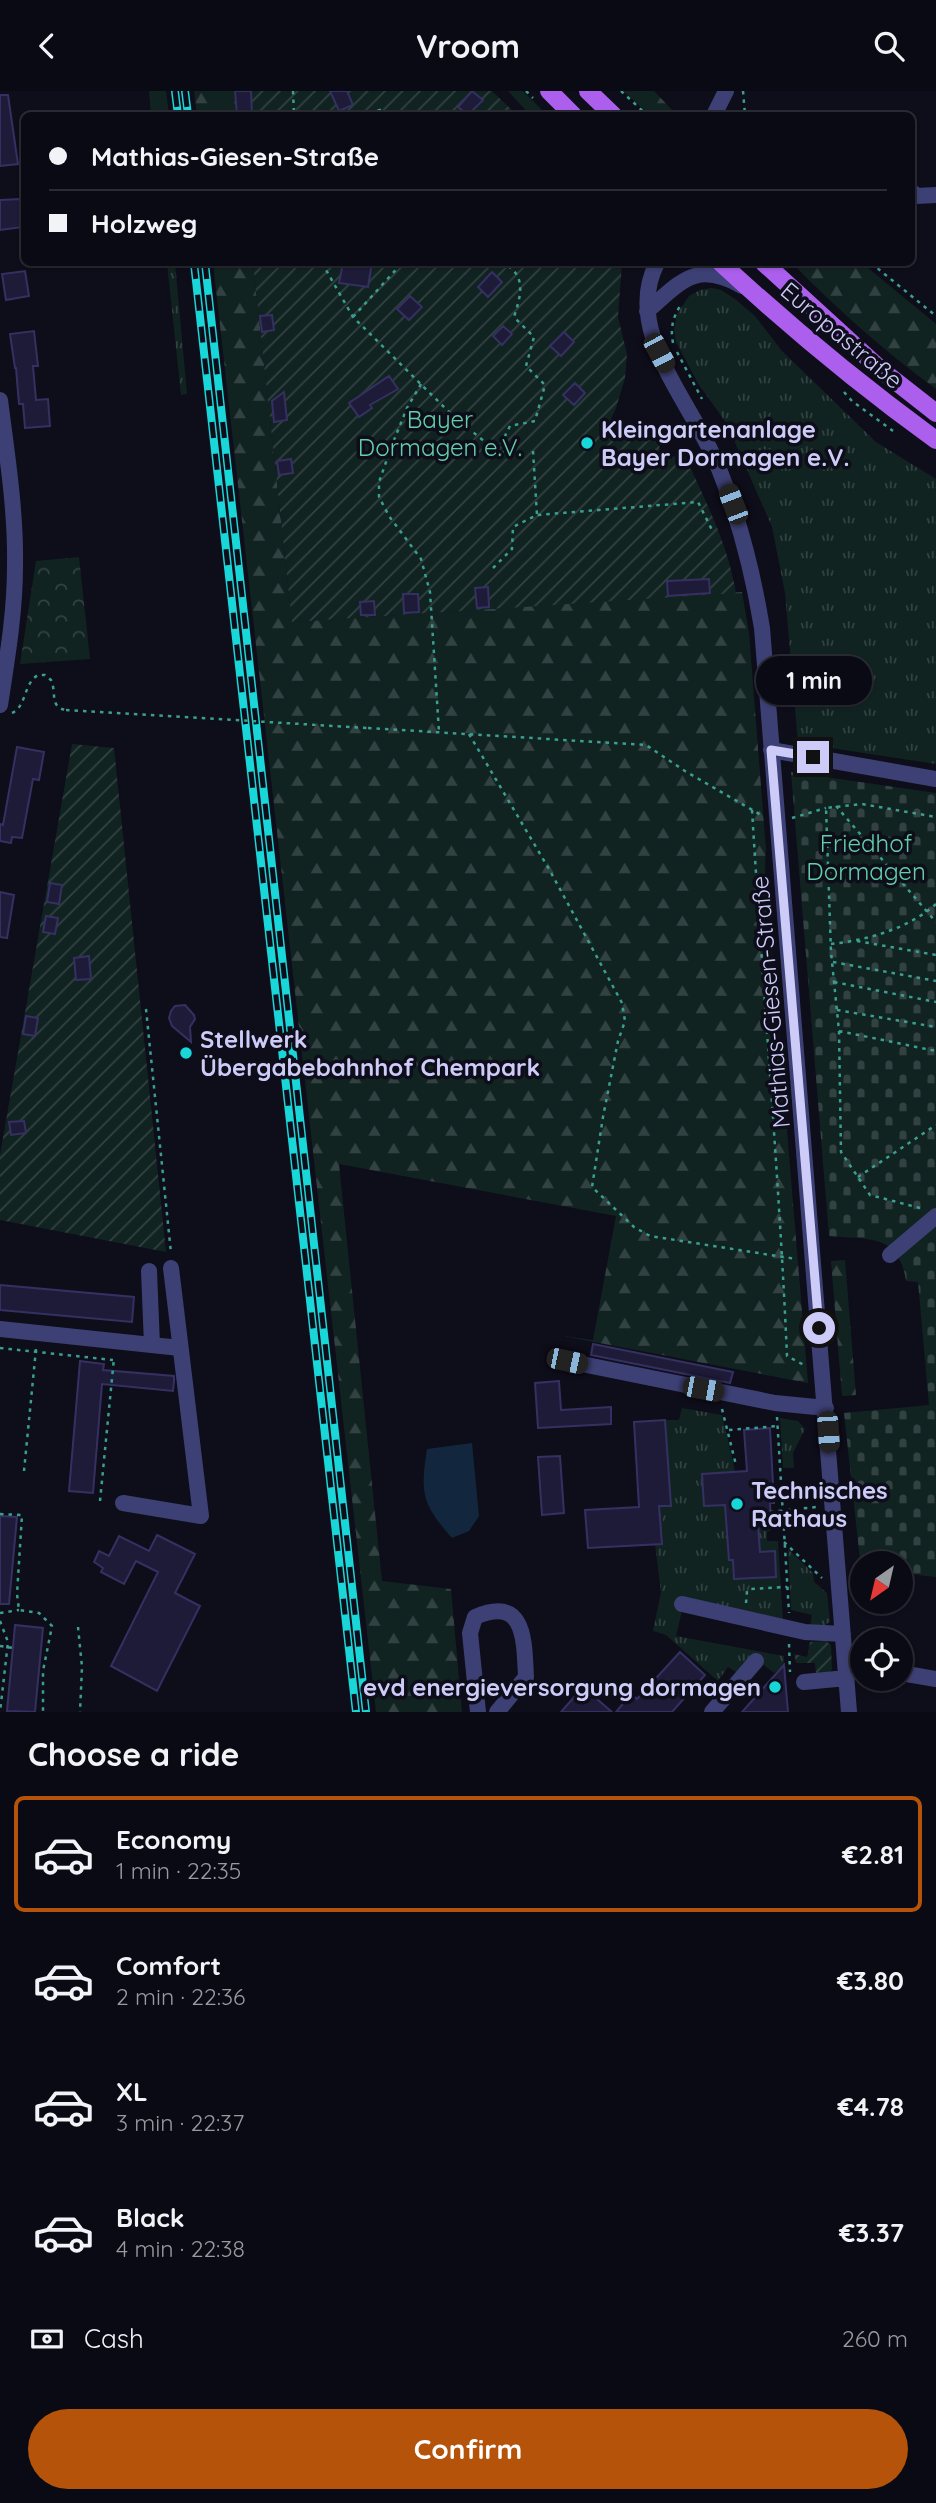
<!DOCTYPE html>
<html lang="en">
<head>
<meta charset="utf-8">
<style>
	:root { --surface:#0a0a14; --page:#181822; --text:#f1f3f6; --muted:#999aa0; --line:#2a2b34; --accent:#b45309 }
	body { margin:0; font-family:Quicksand,sans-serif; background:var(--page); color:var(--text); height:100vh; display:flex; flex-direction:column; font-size:26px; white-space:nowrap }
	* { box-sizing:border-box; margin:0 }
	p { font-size:23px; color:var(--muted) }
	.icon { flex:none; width:38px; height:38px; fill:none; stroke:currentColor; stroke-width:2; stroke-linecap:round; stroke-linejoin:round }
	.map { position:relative; height:1621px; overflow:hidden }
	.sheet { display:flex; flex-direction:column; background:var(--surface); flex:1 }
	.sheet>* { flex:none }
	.banner { position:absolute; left:21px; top:21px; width:894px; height:154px; border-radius:10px; box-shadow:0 2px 5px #0004,0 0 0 2px var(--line); display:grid; align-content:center; height:154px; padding:0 28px; background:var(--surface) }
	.needle { width:46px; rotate:214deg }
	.buttons { position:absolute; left:850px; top:1460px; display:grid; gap:14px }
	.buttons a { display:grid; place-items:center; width:63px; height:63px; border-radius:50%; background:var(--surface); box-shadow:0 2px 5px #0004,0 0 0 2px var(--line); font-size:35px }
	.end { position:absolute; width:32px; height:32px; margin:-16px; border:9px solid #cdccf9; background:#111; box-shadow:0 0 0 4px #111 }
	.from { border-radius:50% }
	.bubble { position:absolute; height:49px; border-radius:24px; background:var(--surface); box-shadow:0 2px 5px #0004,0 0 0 2px var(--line); font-size:23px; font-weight:700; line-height:49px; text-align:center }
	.car { position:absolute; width:21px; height:42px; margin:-21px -10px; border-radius:9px; box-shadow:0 0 5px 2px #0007; background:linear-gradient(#222 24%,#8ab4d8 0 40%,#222 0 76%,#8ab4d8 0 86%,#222 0) }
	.banner b { display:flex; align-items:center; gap:24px; height:66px; font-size:26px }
	.banner b+b { border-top:2px solid var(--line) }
	.banner i { width:18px; height:18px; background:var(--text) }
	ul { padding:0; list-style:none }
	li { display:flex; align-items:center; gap:21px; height:116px; margin:0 14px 10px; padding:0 14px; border:4px solid transparent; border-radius:10px }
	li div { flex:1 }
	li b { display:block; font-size:26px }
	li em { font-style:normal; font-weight:700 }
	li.on { border-color:var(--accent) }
	li>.icon { width:63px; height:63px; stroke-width:1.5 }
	h2 { padding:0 28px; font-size:32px; line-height:84px }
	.pay { display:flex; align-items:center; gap:18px; height:77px; padding:0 28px; font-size:26px }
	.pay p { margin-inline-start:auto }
	.action { display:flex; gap:14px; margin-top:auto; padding:14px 28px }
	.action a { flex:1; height:80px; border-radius:42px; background:var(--accent); color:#fff; font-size:28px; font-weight:700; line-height:80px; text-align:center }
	header { display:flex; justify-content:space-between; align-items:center; height:91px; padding:0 28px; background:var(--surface); font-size:32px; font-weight:700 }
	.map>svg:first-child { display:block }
	.grass { fill:url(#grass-tufts) }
	.forest { fill:url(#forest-firs) }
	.cemetery { fill:url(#cemetery-stones) }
	.park { fill:url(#park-crowns) }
	.garden { fill:url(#garden-furrows) }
	.water { fill:#12273e }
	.building { fill:#1e1b39; stroke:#353062; stroke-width:2 }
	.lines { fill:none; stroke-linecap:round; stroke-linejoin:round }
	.path { stroke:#3a9f90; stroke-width:2.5; stroke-dasharray:3.5 5; stroke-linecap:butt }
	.minor { stroke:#3d4074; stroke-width:16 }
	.major { stroke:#ab5fec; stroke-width:18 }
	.rail-casing { stroke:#19d6d8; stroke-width:8 }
	.rail { stroke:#0e0d1a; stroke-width:5; stroke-dasharray:16; stroke-linecap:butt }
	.path-bridge { stroke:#3a9f90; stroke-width:2.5; stroke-dasharray:3.5 5; stroke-linecap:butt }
	.route { stroke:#cdccf9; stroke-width:9 }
	.poi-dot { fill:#19d6d8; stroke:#0e0d1a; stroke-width:2.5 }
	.labels { text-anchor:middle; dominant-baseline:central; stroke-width:7; stroke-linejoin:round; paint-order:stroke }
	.street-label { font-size:24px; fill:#cdccf9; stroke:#0e0d1a }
	.park-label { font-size:24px; fill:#62cfaa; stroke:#0e0d1a }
	.poi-label { font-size:24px; font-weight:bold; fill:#cdccf9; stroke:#0e0d1a; text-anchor:start }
</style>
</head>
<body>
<header><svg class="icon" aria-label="back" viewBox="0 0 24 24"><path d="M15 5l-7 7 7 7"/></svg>Vroom<svg class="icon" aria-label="search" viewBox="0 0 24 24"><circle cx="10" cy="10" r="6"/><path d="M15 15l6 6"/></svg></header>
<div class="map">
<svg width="936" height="1621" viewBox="0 0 936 1621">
	<defs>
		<pattern id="grass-tufts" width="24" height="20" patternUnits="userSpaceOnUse" patternTransform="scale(1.75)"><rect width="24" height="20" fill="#112321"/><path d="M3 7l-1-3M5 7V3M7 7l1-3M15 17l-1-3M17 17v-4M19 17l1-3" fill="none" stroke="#324242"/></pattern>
		<pattern id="forest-firs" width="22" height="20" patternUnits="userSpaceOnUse" patternTransform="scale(1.75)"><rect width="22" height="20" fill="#112321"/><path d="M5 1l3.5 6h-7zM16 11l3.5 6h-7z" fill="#324242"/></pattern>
		<pattern id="cemetery-stones" width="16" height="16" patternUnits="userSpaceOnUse" patternTransform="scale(1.75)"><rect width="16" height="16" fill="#112321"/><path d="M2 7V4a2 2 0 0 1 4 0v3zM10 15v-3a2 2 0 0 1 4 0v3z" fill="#324242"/></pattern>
		<pattern id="park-crowns" width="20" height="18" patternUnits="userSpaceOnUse" patternTransform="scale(1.75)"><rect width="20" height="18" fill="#112321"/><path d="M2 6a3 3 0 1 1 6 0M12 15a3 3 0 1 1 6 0" fill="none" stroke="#324242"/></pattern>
		<pattern id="garden-furrows" width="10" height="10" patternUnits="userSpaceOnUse" patternTransform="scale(1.75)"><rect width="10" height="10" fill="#112321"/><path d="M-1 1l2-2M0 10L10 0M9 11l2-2" fill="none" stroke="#324242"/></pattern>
	</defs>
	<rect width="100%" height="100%" fill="#0e0d1a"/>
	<path class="grass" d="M149 0H166L169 24H151Z
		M167 172H175L187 303 181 304Z
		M712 197 721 199 735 208 755 225 782 260 876 351 936 388V673L798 652 785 502 772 436 727 333 699 294 676 251 674 238 677 223 689 205 700 199Z
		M682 1317 722 1324 735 1380 702 1383 704 1415 725 1414 729 1469H733L734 1488 776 1486 775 1460 760 1461 758 1433 771 1432V1439L767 1441V1450H778L783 1530 685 1507 676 1545 784 1565V1574L774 1582 751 1564 736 1581 728 1576 718 1590 666 1544 653 1540 661 1501 655 1453 661 1452 659 1415 671 1414 665 1329H679Z
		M780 1327 798 1330 805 1338 793 1362 794 1377H783Z
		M788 1458 813 1482 814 1491 827 1502 830 1531 823 1535 810 1537 812 1524 791 1519Z"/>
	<path class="forest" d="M194 0H234L237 24H197Z
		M508 0H523L547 24H530Z
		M623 0H654L677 24H650Z
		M213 172H253L292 531 742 501 749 542 766 759 765 776 808 1292 563 1245 593 1249 616 1125 339 1073 382 1490 451 1498 462 1621H376Z
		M792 172H862L936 233V298C884 260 837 218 792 172Z
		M845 1169 856 1304 842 1305 831 1170Z"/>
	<path class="cemetery" d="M791 681 936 702V1486L901 1482V1472H863V1478H861L844 1322 929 1314 918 1191 906 1190C899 1142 869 1149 829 1145Z"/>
	<path class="park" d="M79 466 90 568 20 573 36 470Z"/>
	<path class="garden" d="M234 0H492L517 24H237Z
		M253 172H622L618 226 627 263 625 287 616 317 607 337 658 334 660 366 685 365C705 409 728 453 736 502L292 531Z
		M72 653 114 657 166 1161 0 1129V1064Z
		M826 1550 831 1554 832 1578 830 1581 816 1583 815 1572H796L794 1563 807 1566 810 1551Z"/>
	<path class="water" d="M472 1352 479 1425 469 1440 452 1447C422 1413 420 1403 427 1358Z"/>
	<path class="building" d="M235 0H251L252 24H237Z
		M330 0H347L353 14 339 20Z
		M472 0 483 9 468 24 458 16Z
		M0 4H8L18 73 0 75Z
		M20 108 23 136 0 139V109Z
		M343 172H372L368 196 339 192Z
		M25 180 29 205 6 209 2 183Z
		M492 181 502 191 488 206 478 196Z
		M410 205 422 216 409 229 397 218Z
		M272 224 274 239 262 241 260 225Z
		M503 235 512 243 502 254 493 245Z
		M34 240 38 275H33L36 309 48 308 50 335 25 337 23 313H19L16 277H15L10 243Z
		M564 241 574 251 561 265 550 255Z
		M389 285 398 298 370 314 372 317 359 326 349 312Z
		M575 292 585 302 574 314 563 304Z
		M284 301 287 329 274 331 272 310Z
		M291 368 293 382 279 384 277 370Z
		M709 488 710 502 668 505 667 490Z
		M488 496 489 516 477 517 475 497Z
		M403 503H418L419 521 404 522Z
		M374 510 375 524H361L360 511Z
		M17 656 44 661 39 689 33 688 22 747 12 746 11 752 0 750V733L3 734Z
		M50 792 62 794 59 813 47 811Z
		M0 801 14 804 7 847 0 846Z
		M46 825 58 827 55 843 43 841Z
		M89 865 91 888 76 889 74 867Z
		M185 914 194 924 195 928 190 936 191 951 172 935 169 927 171 920 175 915Z
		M26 925 38 927 35 945 23 943Z
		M24 1030 26 1042 11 1044 9 1031Z
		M0 1194 134 1206 132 1231 0 1219Z
		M593 1253 733 1281 730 1292 591 1264Z
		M80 1270 104 1273 103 1279 174 1285V1290L173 1300 102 1293 93 1402 69 1400Z
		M559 1290 561 1319 611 1316V1333L538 1337 535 1292Z
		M665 1329 671 1415H659L662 1453 588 1457 585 1419 639 1416 634 1331Z
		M770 1337 774 1412H770L771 1432 758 1433 760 1461 775 1460 776 1486 734 1488 733 1469H729L725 1414 704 1415 702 1383 747 1380 744 1339Z
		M560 1365 564 1422 542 1424 538 1366Z
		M0 1425 17 1426 9 1513H0Z
		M157 1444 195 1463 175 1502 200 1515 157 1600 111 1575 158 1481 136 1470 124 1493 101 1481 103 1477 94 1471 99 1460 109 1465 119 1445 149 1460Z
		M15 1534 43 1537 35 1621 7 1620Z
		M680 1561 705 1584 672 1621H616L631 1603 637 1608Z
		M784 1574 788 1621H742Z
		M583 1596 612 1621H561Z"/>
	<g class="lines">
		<path class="path" d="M293 0 294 24
			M526 0 533 7
			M621 0 647 24
			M743 0 745 24
			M361 24 380 19 399 24
			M322 172 353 226 450 322 497 361H517
			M871 172 936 225
			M353 226 402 172
			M673 252C670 236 673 226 682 212
			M677 261 702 308
			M421 293 407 317 392 354 379 391V406L389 425 421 468 430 501 439 641
			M844 301 852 310 893 340
			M533 360 537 424
			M497 361 510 335 535 330 545 294 526 275 534 246 514 226C521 204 527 184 503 172
			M493 477 512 458 513 436 537 424 698 411 712 439
			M12 622C27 615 23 593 38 584H45L51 589C57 602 49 616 66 619
			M368 637 646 654 685 680 761 724
			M469 643 549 778 622 912 625 930 618 950 603 1026 592 1096 634 1136 650 1145 796 1168
			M836 715 936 831
			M752 719C763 901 779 1083 787 1265L804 1274
			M792 727 826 717
			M857 850 936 864
			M831 853C867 849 908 838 936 813
			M833 871 936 890
			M834 891 936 911
			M146 918 171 1162
			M837 919 936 936
			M839 940 936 960
			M858 1086 936 1034
			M920 1117 870 1104 841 1061 839 940 831 861 826 717 862 713 936 726
			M0 1257 113 1269
			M722 1318 736 1374
			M777 1326 789 1522
			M729 1339 778 1335
			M24 1380 36 1258
			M100 1410 114 1267
			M770 1421 816 1416
			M0 1423 22 1424 17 1503 19 1519 39 1522 52 1535 43 1580V1621
			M783 1436 795 1435 794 1419
			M784 1451 822 1487
			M746 1512 747 1500 750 1498 787 1496
			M0 1522 19 1519
			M0 1530 8 1551 0 1621
			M78 1536 82 1576 80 1621
			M789 1553 790 1581
			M0 1555 13 1557"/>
		<path class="minor" d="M714 24 726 0
			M912 101 916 105 936 104
			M657 172C621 241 695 315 719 378 740 430 753 482 762 537L849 1621
			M647 220C682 190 696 169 742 195
			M0 309C7 364 16 420 15 475 15 522 7 568 0 614
			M771 659 936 688
			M890 1164 936 1125
			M149 1180 152 1254
			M0 1238 180 1257
			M567 1270 775 1312 826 1317
			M123 1412 201 1425 171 1177
			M682 1513 805 1541 843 1543
			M901 1582 936 1588
			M804 1591 847 1587
			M478 1621 470 1542 475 1526C526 1504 524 1550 526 1586L497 1621
			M712 1621 756 1570"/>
		<path class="major" d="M549 0 573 24
			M588 0 613 24
			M721 172C789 235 860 294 936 349
			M764 172 880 278 936 322"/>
		<g class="rail-casing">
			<path id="rail" d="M175 0 178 24
				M185 0 188 24
				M194 172 356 1621
				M205 172 366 1621"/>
		</g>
		<use href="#rail" class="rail"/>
		<path class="path-bridge" d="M66 619 368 637"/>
	</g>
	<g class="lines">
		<path class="route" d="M813 666 771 659 819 1237"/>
	</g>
	<g class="poi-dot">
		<circle cx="587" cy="352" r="7"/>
		<circle cx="186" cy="962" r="7"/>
		<circle cx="737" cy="1413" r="7"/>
		<circle cx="775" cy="1596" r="7"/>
	</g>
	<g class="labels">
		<g class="street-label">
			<text transform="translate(842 244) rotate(40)">Europastraße</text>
			<text transform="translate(770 911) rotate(-95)">Mathias-Giesen-Straße</text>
		</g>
		<g class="park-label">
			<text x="440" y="328">Bayer<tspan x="440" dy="28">Dormagen e.V.</tspan></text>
			<text x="866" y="752">Friedhof<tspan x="866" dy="28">Dormagen</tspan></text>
		</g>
		<g class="poi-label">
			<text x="601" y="338">Kleingartenanlage<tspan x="601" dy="28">Bayer Dormagen e.V.</tspan></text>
			<text x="200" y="948">Stellwerk<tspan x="200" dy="28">Übergabebahnhof Chempark</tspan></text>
			<text x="751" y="1399">Technisches<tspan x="751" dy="28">Rathaus</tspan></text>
			<text x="761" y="1596" text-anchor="end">evd energieversorgung dormagen</text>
		</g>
	</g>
</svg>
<div class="buttons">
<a><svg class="needle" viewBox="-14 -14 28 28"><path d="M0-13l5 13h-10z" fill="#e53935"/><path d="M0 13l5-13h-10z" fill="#999aa0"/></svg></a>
<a><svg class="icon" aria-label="locate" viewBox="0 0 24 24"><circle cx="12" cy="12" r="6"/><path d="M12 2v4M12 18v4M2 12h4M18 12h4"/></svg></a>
</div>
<i class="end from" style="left:819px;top:1237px"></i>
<i class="end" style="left:813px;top:666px"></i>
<div class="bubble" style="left:756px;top:565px;width:116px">1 min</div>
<i class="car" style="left:659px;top:262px;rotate:152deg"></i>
<i class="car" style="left:733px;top:413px;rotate:339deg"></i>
<i class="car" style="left:567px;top:1270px;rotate:102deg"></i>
<i class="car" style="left:703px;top:1298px;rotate:101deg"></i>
<i class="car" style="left:828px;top:1341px;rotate:176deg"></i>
<div class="banner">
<b><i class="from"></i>Mathias-Giesen-Straße</b>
<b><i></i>Holzweg</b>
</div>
</div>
<section class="sheet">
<h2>Choose a ride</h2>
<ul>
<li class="on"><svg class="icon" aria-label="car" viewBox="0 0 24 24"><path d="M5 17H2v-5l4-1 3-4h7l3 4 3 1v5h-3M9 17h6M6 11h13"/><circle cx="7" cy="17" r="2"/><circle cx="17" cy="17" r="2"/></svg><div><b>Economy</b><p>1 min · 22:35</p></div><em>€2.81</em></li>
<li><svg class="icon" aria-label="car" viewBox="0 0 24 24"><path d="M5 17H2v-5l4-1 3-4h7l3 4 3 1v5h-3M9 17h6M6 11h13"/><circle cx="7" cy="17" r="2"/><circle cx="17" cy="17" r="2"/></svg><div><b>Comfort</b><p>2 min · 22:36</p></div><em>€3.80</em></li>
<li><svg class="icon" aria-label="car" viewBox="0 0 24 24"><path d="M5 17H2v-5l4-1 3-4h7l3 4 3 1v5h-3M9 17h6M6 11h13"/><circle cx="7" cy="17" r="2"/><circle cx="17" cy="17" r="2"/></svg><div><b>XL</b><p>3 min · 22:37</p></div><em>€4.78</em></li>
<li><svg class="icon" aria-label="car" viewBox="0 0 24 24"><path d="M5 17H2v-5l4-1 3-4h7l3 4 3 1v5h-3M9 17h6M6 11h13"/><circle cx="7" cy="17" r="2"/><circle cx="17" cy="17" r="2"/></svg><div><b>Black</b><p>4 min · 22:38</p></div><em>€3.37</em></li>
</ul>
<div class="pay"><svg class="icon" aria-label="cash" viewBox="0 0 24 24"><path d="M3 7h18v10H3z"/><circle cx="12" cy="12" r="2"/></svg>Cash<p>260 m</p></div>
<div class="action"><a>Confirm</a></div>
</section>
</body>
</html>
